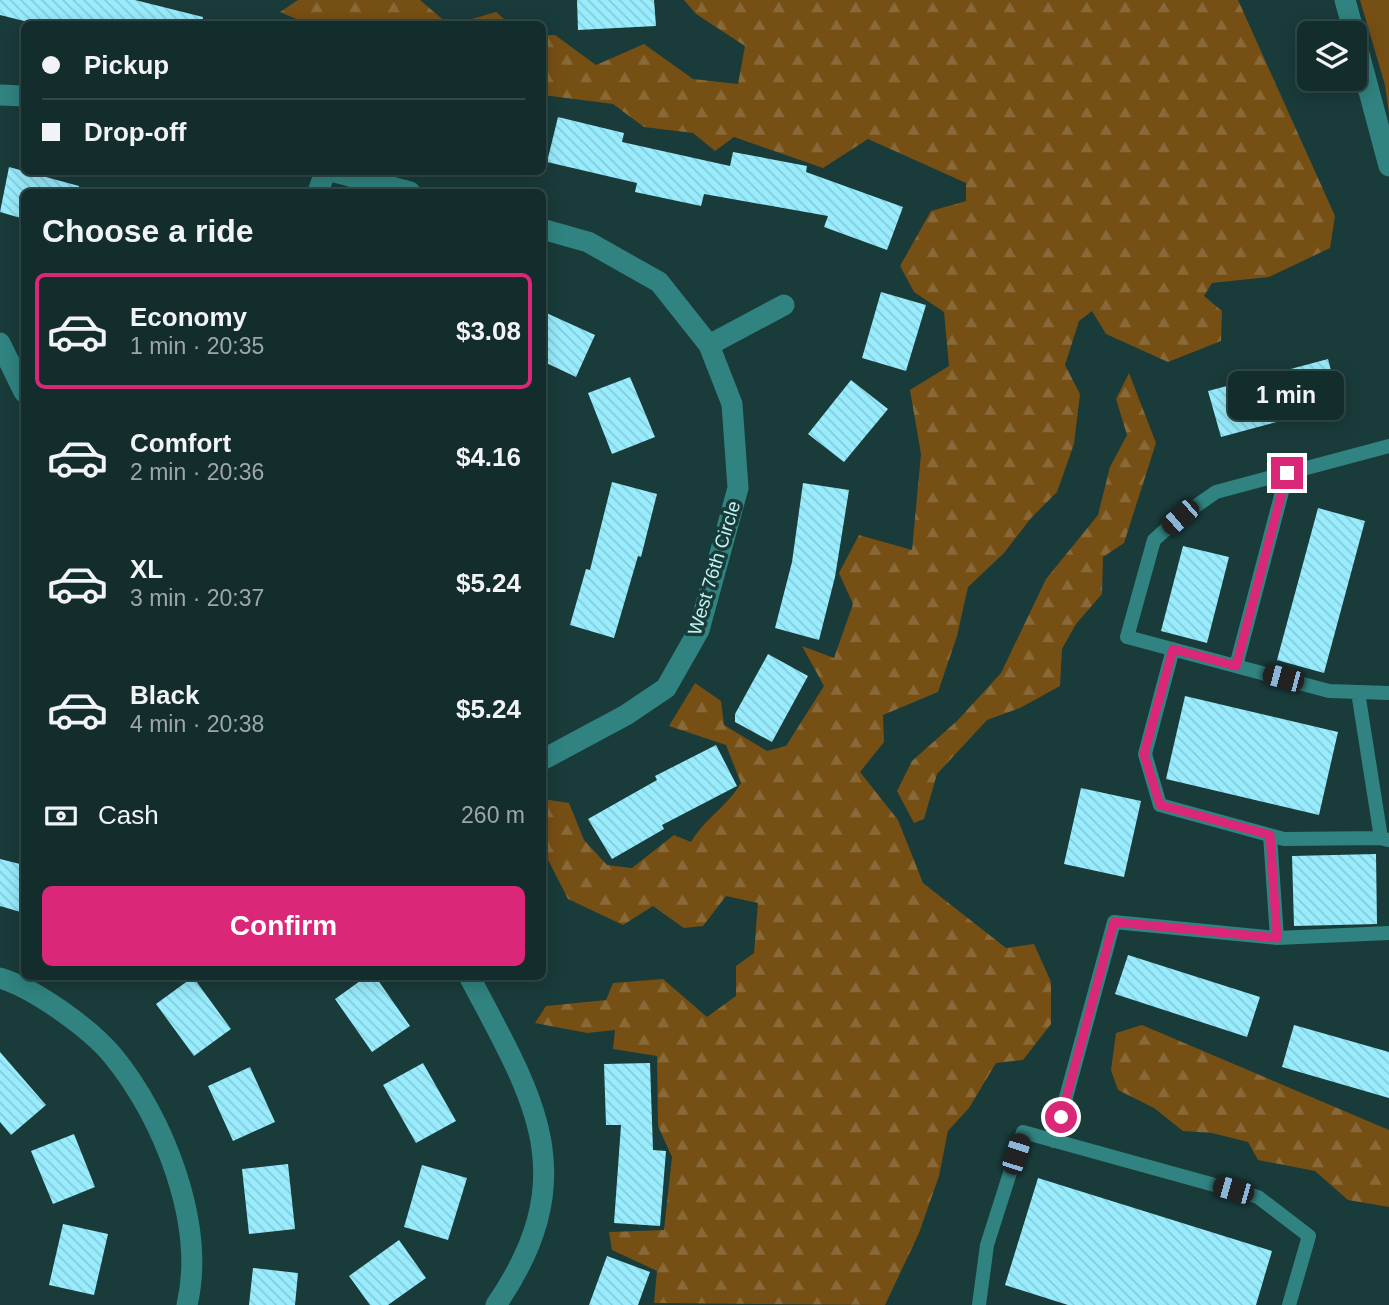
<!DOCTYPE html>
<html lang="en">
<head>
<meta charset="utf-8">
<style>
	:root { --surface:#132c2c; --page:#203838; --text:#f1f3f6; --muted:#9da7a9; --line:#324848; --accent:#db2777 }
	body { margin:0; font-family:Arial,sans-serif; background:var(--page); color:var(--text); height:100vh; display:flex; flex-direction:column; font-size:26px; white-space:nowrap }
	* { box-sizing:border-box; margin:0 }
	p { font-size:23px; color:var(--muted) }
	.icon { flex:none; width:38px; height:38px; fill:none; stroke:currentColor; stroke-width:2; stroke-linecap:round; stroke-linejoin:round }
	.map { position:relative; flex:1; overflow:hidden }
	.details { position:absolute; left:21px; top:189px; width:525px; height:791px; display:flex; flex-direction:column; background:var(--surface); border-radius:10px; box-shadow:0 4px 18px #0003,0 0 0 2px var(--line) }
	.details>* { flex:none }
	.hud { position:absolute; left:21px; top:21px; width:525px; height:154px; border-radius:10px; box-shadow:0 4px 18px #0003,0 0 0 2px var(--line); display:grid; align-content:center; height:154px; padding:0 21px; background:var(--surface) }
	.fabs { position:absolute; left:1297px; top:21px; display:grid; gap:14px }
	.fabs a { display:grid; place-items:center; width:70px; height:70px; border-radius:10px; background:var(--surface); box-shadow:0 4px 18px #0003,0 0 0 2px var(--line); font-size:35px }
	.end { position:absolute; width:32px; height:32px; margin:-16px; border:9px solid #db2777; background:#fff; box-shadow:0 0 0 4px #fff }
	.from { border-radius:50% }
	.bubble { position:absolute; height:49px; border-radius:10px; background:var(--surface); box-shadow:0 4px 18px #0003,0 0 0 2px var(--line); font-size:23px; font-weight:700; line-height:49px; text-align:center }
	.car { position:absolute; width:21px; height:42px; margin:-21px -10px; border-radius:9px; box-shadow:0 0 5px 2px #0007; background:linear-gradient(#222 24%,#8ab4d8 0 40%,#222 0 76%,#8ab4d8 0 86%,#222 0) }
	.hud b { display:flex; align-items:center; gap:24px; height:66px; font-size:26px }
	.hud b+b { border-top:2px solid var(--line) }
	.hud i { width:18px; height:18px; background:var(--text) }
	ul { padding:0; list-style:none }
	li { display:flex; align-items:center; gap:21px; height:116px; margin:0 14px 10px; padding:0 7px; border:4px solid transparent; border-radius:10px }
	li div { flex:1 }
	li b { display:block; font-size:26px }
	li em { font-style:normal; font-weight:700 }
	li.active { border-color:var(--accent) }
	li>.icon { width:63px; height:63px; stroke-width:1.5 }
	h2 { padding:0 21px; font-size:32px; line-height:84px }
	.pay { display:flex; align-items:center; gap:18px; height:77px; padding:0 21px; font-size:26px }
	.pay p { margin-inline-start:auto }
	.cta { display:flex; gap:14px; margin-top:auto; padding:14px 21px }
	.cta a { flex:1; height:80px; border-radius:10px; background:var(--accent); color:#fff; font-size:28px; font-weight:700; line-height:80px; text-align:center }
	.map>svg:first-child { display:block }
	.green { fill:#764f14 }
	.forest { fill:url(#forest-firs) }
	.building { fill:url(#building-back-hatch) }
	.lines { fill:none; stroke-linecap:round; stroke-linejoin:round }
	.lane { stroke:#308380; stroke-width:14 }
	.street { stroke:#308380; stroke-width:21 }
	.route { stroke:#db2777; stroke-width:9 }
	.labels { text-anchor:middle; dominant-baseline:central; stroke-width:7; stroke-linejoin:round; paint-order:stroke }
	.street-label { font-size:19px; fill:#c4f4f1; stroke:#193b3a }
</style>
</head>
<body>
<div class="map">
<svg width="1389" height="1305" viewBox="0 0 1389 1305">
	<defs>
		<pattern id="forest-firs" width="22" height="20" patternUnits="userSpaceOnUse" patternTransform="scale(1.75)"><rect width="22" height="20" fill="#764f14"/><path d="M5 1l3.5 6h-7zM16 11l3.5 6h-7z" fill="#886937"/></pattern>
		<pattern id="building-back-hatch" width="6" height="6" patternUnits="userSpaceOnUse" patternTransform="scale(1.75)"><rect width="6" height="6" fill="#98ecfd"/><path d="M-1 5l2 2M0 0l6 6M5-1l2 2" fill="none" stroke="#85cbd9"/></pattern>
	</defs>
	<rect width="100%" height="100%" fill="#193b3a"/>
	<path class="green" d="M1360 0H1389V113L1385 85Z"/>
	<path class="forest" d="M298 0H420L448 24H308L280 12Z
		M684 0H1238L1335 216 1330 248 1269 277 1212 283 1204 296 1222 311 1221 341 1168 362 1106 334 1092 311 1079 321 1065 365 1080 394 1074 444 1057 492 1031 518 1004 553 968 587 957 636 938 692 883 715 884 742 860 772 898 820 923 883 1006 948 1034 944 1051 982V1024L1023 1060 996 1063 969 1108 948 1131 939 1176 919 1233 885 1305 654 1303 657 1271 612 1250 609 1232 664 1230 672 1157 658 1126 657 1056 613 1049 615 1030 587 1033 535 1023 546 1006 606 1000 613 983 663 979 707 1017 736 996V966L754 953 758 903 726 896 703 926 684 928 653 906 623 925 568 899 543 850V799L569 803 584 840 607 865 632 868 674 835 691 842C707 816 726 808 741 783L726 745 669 726 695 683 721 701 724 725 767 751 786 746 824 686 802 646 834 658 853 604 839 573 859 535 912 550 921 454 910 390 949 366 944 312 914 292 900 266 931 211 966 201V183L868 139 823 168 734 137 715 151 693 133 644 127 613 104 543 95V35H555L596 65 644 44 693 79 738 84 745 46 696 14Z
		M496 12 510 24H455Z
		M1129 373 1156 443 1124 543 1103 557 1102 594 1076 624 1062 649 1060 686 1020 708 987 720 937 774 924 819 914 823 897 791 912 761 958 720 1001 673 1046 579 1098 515 1110 467 1127 435 1116 399Z
		M1142 1025 1389 1130V1207L1348 1200 1315 1171 1258 1160 1248 1142 1212 1133 1183 1131 1154 1108 1118 1090 1111 1070 1116 1033Z"/>
	<path class="building" d="M0 0H135L203 17 202 24H36L0 15Z
		M577 0H654L656 26 578 30Z
		M558 117 624 133 622 142 730 166 733 152 807 166 806 172 903 207 887 250 824 227 828 216 704 194 701 206 635 192 637 183 547 162Z
		M9 167 79 186V192H24V219L0 212Z
		M881 292 926 305 906 371 862 358Z
		M542 311 595 335 576 377 542 361Z
		M1328 359 1340 405 1221 437 1208 391Z
		M630 377 655 437 612 454 588 393Z
		M851 380 888 409 844 462 808 434Z
		M612 482 657 494 641 557 638 556 614 638 570 625 586 569 590 570Z
		M803 483 849 490 835 577 819 640 775 628 792 562Z
		M1318 508 1365 521 1324 673 1277 660Z
		M1183 546 1229 557 1207 643 1161 631Z
		M768 654 808 676 772 742 735 722V714Z
		M1185 696 1338 732 1319 815 1166 779Z
		M716 745 737 786 662 825 664 829 612 859 588 819 657 780 655 776Z
		M1081 788 1141 801 1124 877 1064 864Z
		M1376 854 1377 924 1294 926 1292 856Z
		M0 859 24 865V913L0 906Z
		M1128 955 1260 997 1247 1037 1115 994Z
		M367 976H375L410 1026 372 1052 335 999Z
		M193 977 231 1029 194 1056 156 1004Z
		M1294 1025 1389 1052V1098L1282 1067Z
		M0 1052 46 1105 11 1135 0 1122Z
		M423 1063 456 1121 416 1143 383 1085Z
		M650 1063 653 1150 666 1151 660 1226 614 1223 621 1125H606L604 1064Z
		M250 1067 275 1122 233 1141 208 1086Z
		M74 1134 95 1187 53 1204 31 1151Z
		M288 1164 295 1229 249 1234 242 1169Z
		M422 1165 467 1178 448 1240 404 1227Z
		M1038 1178 1272 1251 1256 1305H1068L1005 1285Z
		M63 1224 108 1234 94 1295 49 1285Z
		M399 1240 426 1278 388 1305H370L349 1276Z
		M607 1256 650 1272 638 1305H589Z
		M253 1268 298 1273 295 1305H249Z"/>
	<g class="lines">
		<path class="lane" d="M1389 446 1216 492 1180 517 1154 540 1127 637 1329 691 1389 693
			M1173 649 1145 754 1160 805 1284 839 1381 838
			M1236 666 1287 473
			M1358 692 1381 838 1388 840
			M1270 835 1277 938 1389 933
			M1054 1141 1114 922 1277 938
			M979 1305 987 1245 1023 1132 1258 1197 1309 1236 1289 1305"/>
		<path class="street" d="M1345 0 1354 33
			M1354 35 1389 166
			M0 95 24 96
			M335 172 410 192
			M318 192 325 172
			M542 229 588 242 659 282 709 345 732 404 738 488 699 630 666 688 626 715 542 760
			M0 343 24 392
			M709 345 784 305
			M469 976C534 1099 585 1175 496 1305
			M0 978C34 988 91 1029 113 1056 164 1118 206 1225 187 1305"/>
	</g>
	<g class="lines">
		<path class="route" d="M1061 1117 1114 922 1277 938 1270 835 1160 805 1144 754 1173 649 1236 666 1287 473"/>
	</g>
	<g class="labels">
		<g class="street-label">
			<text transform="translate(714 568) rotate(-73)">West 76th Circle</text>
		</g>
	</g>
</svg>
<div class="fabs">
<a><svg class="icon" aria-label="layers" viewBox="0 0 24 24"><path d="M12 4l9 5-9 5-9-5zM3 14l9 5 9-5"/></svg></a>
</div>
<i class="end from" style="left:1061px;top:1117px"></i>
<i class="end" style="left:1287px;top:473px"></i>
<div class="bubble" style="left:1228px;top:371px;width:116px">1 min</div>
<i class="car" style="left:1180px;top:517px;rotate:229deg"></i>
<i class="car" style="left:1283px;top:678px;rotate:285deg"></i>
<i class="car" style="left:1016px;top:1154px;rotate:18deg"></i>
<i class="car" style="left:1233px;top:1190px;rotate:286deg"></i>
<div class="hud">
<b><i class="from"></i>Pickup</b>
<b><i></i>Drop-off</b>
</div>
<section class="details">
<h2>Choose a ride</h2>
<ul>
<li class="active"><svg class="icon" aria-label="car" viewBox="0 0 24 24"><path d="M5 17H2v-5l4-1 3-4h7l3 4 3 1v5h-3M9 17h6M6 11h13"/><circle cx="7" cy="17" r="2"/><circle cx="17" cy="17" r="2"/></svg><div><b>Economy</b><p>1 min · 20:35</p></div><em>$3.08</em></li>
<li><svg class="icon" aria-label="car" viewBox="0 0 24 24"><path d="M5 17H2v-5l4-1 3-4h7l3 4 3 1v5h-3M9 17h6M6 11h13"/><circle cx="7" cy="17" r="2"/><circle cx="17" cy="17" r="2"/></svg><div><b>Comfort</b><p>2 min · 20:36</p></div><em>$4.16</em></li>
<li><svg class="icon" aria-label="car" viewBox="0 0 24 24"><path d="M5 17H2v-5l4-1 3-4h7l3 4 3 1v5h-3M9 17h6M6 11h13"/><circle cx="7" cy="17" r="2"/><circle cx="17" cy="17" r="2"/></svg><div><b>XL</b><p>3 min · 20:37</p></div><em>$5.24</em></li>
<li><svg class="icon" aria-label="car" viewBox="0 0 24 24"><path d="M5 17H2v-5l4-1 3-4h7l3 4 3 1v5h-3M9 17h6M6 11h13"/><circle cx="7" cy="17" r="2"/><circle cx="17" cy="17" r="2"/></svg><div><b>Black</b><p>4 min · 20:38</p></div><em>$5.24</em></li>
</ul>
<div class="pay"><svg class="icon" aria-label="cash" viewBox="0 0 24 24"><path d="M3 7h18v10H3z"/><circle cx="12" cy="12" r="2"/></svg>Cash<p>260 m</p></div>
<div class="cta"><a>Confirm</a></div>
</section>
</div>
</body>
</html>
